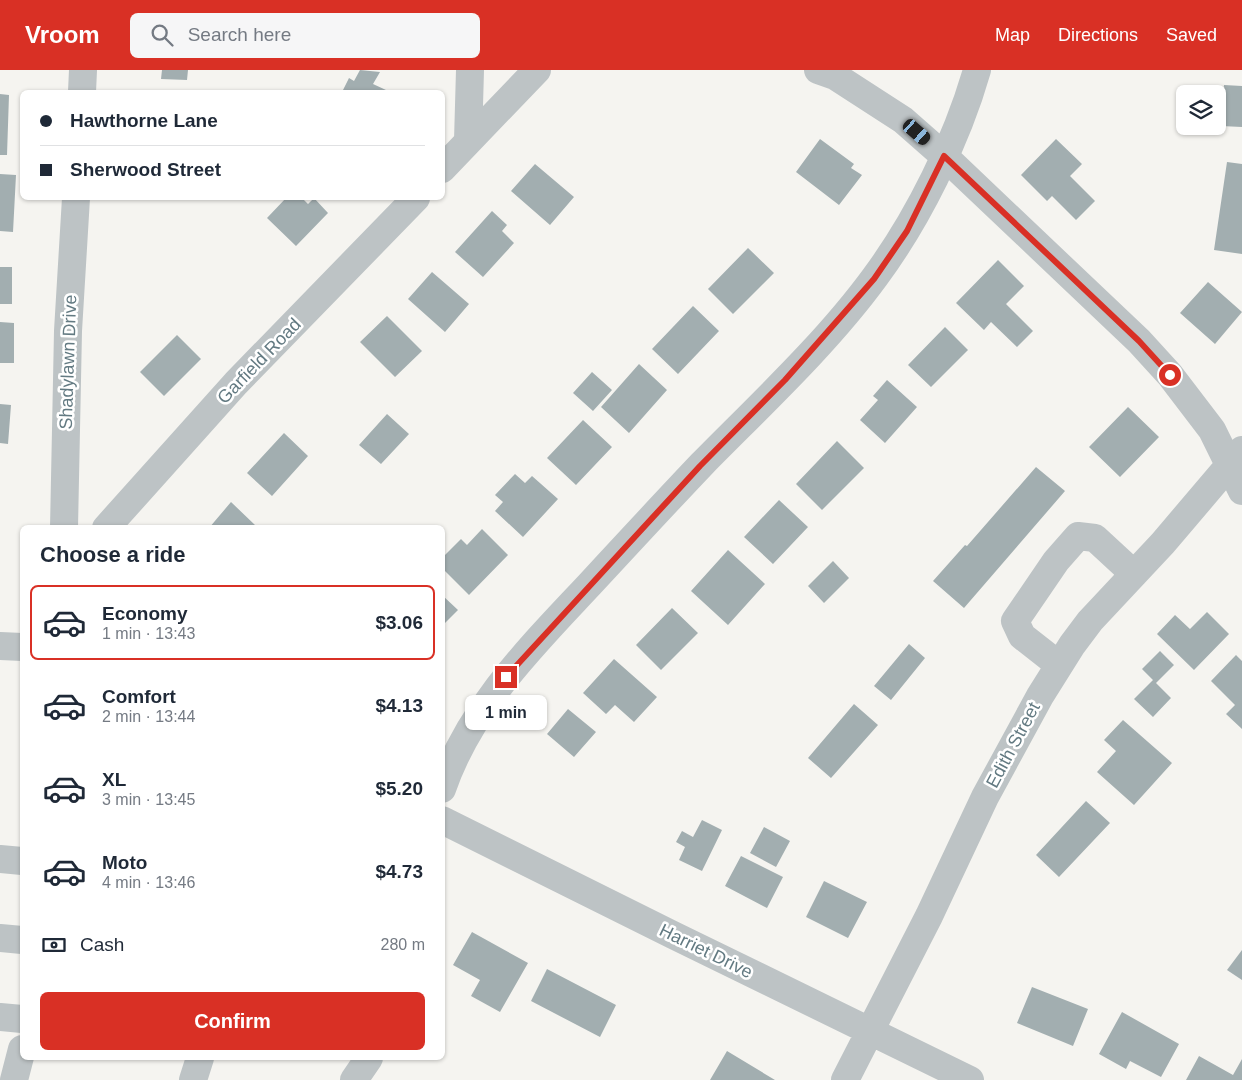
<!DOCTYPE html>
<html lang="en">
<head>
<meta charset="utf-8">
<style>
	:root { --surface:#fff; --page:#f6f6f7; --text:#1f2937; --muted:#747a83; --line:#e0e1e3; --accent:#d93025 }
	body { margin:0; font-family:Arial,sans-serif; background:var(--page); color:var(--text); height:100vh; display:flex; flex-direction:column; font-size:19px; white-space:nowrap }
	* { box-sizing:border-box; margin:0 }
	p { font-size:16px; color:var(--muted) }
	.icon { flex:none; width:28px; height:28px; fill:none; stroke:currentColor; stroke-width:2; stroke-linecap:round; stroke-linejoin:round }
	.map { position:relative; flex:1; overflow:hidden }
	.details { position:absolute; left:20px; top:455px; width:425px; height:535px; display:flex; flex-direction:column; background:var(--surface); border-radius:8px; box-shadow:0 1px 4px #0004 }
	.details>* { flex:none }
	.hud { position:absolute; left:20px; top:20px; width:425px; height:110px; border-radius:8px; box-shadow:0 1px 4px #0004; display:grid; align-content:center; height:110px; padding:0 20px; background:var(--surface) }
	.controls { position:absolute; left:1176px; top:15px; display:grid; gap:10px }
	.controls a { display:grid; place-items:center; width:50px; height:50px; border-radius:8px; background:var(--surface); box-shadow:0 1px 4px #0004; font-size:25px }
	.end { position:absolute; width:22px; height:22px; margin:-11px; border:6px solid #d93025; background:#fff; box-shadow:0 0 0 2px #fff }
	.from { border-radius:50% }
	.bubble { position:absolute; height:35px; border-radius:8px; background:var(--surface); box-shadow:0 1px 4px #0004; font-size:16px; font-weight:800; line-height:35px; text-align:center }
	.car { position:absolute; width:15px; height:30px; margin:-15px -8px; border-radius:6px; box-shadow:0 0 4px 1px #0007; background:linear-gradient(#222 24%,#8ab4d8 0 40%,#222 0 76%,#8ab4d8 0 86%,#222 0) }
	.hud b { display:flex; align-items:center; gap:18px; height:48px; font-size:19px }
	.hud b+b { border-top:1px solid var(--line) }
	.hud i { width:12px; height:12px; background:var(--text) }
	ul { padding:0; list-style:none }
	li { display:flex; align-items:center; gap:15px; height:75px; margin:0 10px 8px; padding:0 10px; border:2px solid transparent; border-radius:8px }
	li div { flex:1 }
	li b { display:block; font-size:19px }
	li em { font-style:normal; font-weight:800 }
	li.selected { border-color:var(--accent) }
	li>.icon { width:45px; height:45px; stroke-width:1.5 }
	h2 { padding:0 20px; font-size:22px; line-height:60px }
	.pay { display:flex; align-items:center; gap:12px; height:55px; padding:0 20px; font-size:19px }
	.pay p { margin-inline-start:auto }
	.button { display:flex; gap:10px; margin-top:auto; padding:10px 20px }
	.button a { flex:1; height:58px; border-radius:8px; background:var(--accent); color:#fff; font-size:20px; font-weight:800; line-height:58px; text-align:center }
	header { display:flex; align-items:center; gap:30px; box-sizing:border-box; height:70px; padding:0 25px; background:var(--accent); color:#fff }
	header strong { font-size:24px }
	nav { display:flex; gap:28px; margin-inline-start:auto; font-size:18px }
	.search { width:350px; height:45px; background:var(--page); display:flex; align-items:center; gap:12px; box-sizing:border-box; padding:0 18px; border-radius:8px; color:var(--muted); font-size:19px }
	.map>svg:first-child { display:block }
	.building { fill:#a2aeb0 }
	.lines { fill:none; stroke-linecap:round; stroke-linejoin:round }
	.minor { stroke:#bdc3c5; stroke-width:28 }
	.route { stroke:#d93025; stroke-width:6 }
	.labels { text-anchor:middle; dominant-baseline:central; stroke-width:5; stroke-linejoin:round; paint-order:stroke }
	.street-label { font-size:18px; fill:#637a82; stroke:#fff }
</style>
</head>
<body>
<header>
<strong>Vroom</strong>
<div class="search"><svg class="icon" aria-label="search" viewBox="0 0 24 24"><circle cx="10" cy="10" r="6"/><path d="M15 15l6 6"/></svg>Search here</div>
<nav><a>Map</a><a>Directions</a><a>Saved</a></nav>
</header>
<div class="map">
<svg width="1242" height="1010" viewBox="0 0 1242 1010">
	<rect width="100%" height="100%" fill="#f5f4f0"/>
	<path class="building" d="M162 0H188L187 10 161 9Z
		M360 0 380 2 373 14 386 20 385 22H342L349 8 354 11Z
		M1224 15 1242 16V57L1221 56Z
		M0 24 9 25 7 85H0Z
		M820 69 854 94 851 98 862 105 839 135 796 102Z
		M1056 69 1082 94 1070 106 1095 131 1076 150 1052 126 1047 131 1021 105Z
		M1227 92 1242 94V184L1214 180Z
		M535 94 574 127 550 155 511 121Z
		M0 104 16 105 13 162 0 161Z
		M286 128H302L308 134 314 128 328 143 296 176 267 148Z
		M492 141 507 155 502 161 514 173 483 207 455 182Z
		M748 178 774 203 733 244 708 219Z
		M998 190 1024 216 1006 234 1033 261 1017 277 991 252 984 260 956 233Z
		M0 197H12V234H0Z
		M432 202 469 234 445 262 408 229Z
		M1208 212 1242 242 1215 274 1180 243Z
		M693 236 719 261 678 304 652 279Z
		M387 246 422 281 395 307 360 272Z
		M0 252 14 253V293H0Z
		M945 257 968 280 931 317 908 295Z
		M177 265 201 289 164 326 140 302Z
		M639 294 667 320 629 363 601 337Z
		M592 302 612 320 593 341 573 323Z
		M887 310 917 337 885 373 860 350 878 330 873 326Z
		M0 334 11 335 8 374 0 373Z
		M1128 337 1159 367 1120 407 1089 377Z
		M387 344 409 364 381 394 359 375Z
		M583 350 612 377 576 415 547 388Z
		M284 363 308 386 272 426 247 403Z
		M837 371 864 398 822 440 796 414Z
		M1036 397 1065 421 964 538 933 511 965 475 967 476Z
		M515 404 525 413 532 406 558 429 523 467 495 441 503 432 495 425Z
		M779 430 808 457 773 494 744 467Z
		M231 432 255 455 253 458H209Z
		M482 459 508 485 469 525 442 498V488L461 469 467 475Z
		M728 480 765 514 728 555 691 521Z
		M833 491 849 508 824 533 808 516Z
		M442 525 458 540 442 556Z
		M672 538 698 563 661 600 636 575Z
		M1207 542 1229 564 1194 600 1157 564 1175 545 1190 559Z
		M909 574 925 588 891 630 874 616Z
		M1160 581 1174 595 1156 613 1171 628 1153 647 1134 629 1153 610 1142 599Z
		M1236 585 1242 591V659L1226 644 1235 635 1211 611Z
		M614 589 657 627 634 652 615 635 606 644 583 623Z
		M854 634 878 655 831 708 808 688Z
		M568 639 596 662 574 687 547 664Z
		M1123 650 1172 693 1134 735 1097 702 1116 681 1104 670Z
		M1086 731 1110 753 1059 807 1036 785Z
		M702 750 722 760 702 801 679 790 685 777 676 772 682 761 693 767Z
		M764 757 790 771 776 797 750 783Z
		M741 786 783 807 767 838 725 816Z
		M824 811 867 832 848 868 806 847Z
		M472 862 528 893 500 942 471 926 480 910 453 895Z
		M1242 880V910L1227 900Z
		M547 899 616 935 600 967 531 931Z
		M1032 917 1088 939 1073 976 1017 953Z
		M1122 942 1179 974 1161 1007 1130 991 1126 999 1099 984Z
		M727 981 775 1010H710Z
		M1199 986 1233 1005 1242 989V1010H1186Z"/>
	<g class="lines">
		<path class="minor" d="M818 0 835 6 903 50 944 86 1139 271 1170 305 1212 360 1242 421
			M82 22 83 0
			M468 71 470 0
			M442 99 537 0
			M64 458 68 261 76 128
			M106 458 236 313 416 128
			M0 576 22 577
			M1059 595 1022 566 1015 551 1056 491 1078 466 1095 468 1134 504
			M442 719C470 637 532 576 590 514 627 474 664 434 702 394 760 335 826 274 875 207 918 149 957 70 977 0
			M442 750 673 865 970 1010
			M0 789 22 791
			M0 868 22 870
			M0 947 22 949
			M14 1010 22 979
			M193 1010 200 988
			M354 1010 369 988
			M845 1010 929 846 985 727 1040 626 1072 575 1090 551 1163 473 1242 380"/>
	</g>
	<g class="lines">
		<path class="route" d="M506 607 700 396 785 310 874 209 907 161 944 86 1139 271 1170 305"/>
	</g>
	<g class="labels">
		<g class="street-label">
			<text transform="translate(259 291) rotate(-46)">Garfield Road</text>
			<text transform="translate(68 292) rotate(-88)">Shadylawn Drive</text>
			<text transform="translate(1013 675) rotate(-62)">Edith Street</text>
			<text transform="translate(706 881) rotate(26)">Harriet Drive</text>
		</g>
	</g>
</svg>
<div class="controls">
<a><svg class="icon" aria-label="layers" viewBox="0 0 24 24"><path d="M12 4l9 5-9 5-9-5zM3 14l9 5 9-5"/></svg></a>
</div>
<i class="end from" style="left:1170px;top:305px"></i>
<i class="end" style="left:506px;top:607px"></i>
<div class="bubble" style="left:465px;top:625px;width:82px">1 min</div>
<i class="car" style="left:917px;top:62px;rotate:131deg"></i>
<div class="hud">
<b><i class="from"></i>Hawthorne Lane</b>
<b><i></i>Sherwood Street</b>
</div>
<section class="details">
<h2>Choose a ride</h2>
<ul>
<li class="selected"><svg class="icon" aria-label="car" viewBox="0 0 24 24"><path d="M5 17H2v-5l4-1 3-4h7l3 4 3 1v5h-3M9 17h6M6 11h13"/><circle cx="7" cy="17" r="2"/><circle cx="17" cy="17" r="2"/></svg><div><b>Economy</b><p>1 min · 13:43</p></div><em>$3.06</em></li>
<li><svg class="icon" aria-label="car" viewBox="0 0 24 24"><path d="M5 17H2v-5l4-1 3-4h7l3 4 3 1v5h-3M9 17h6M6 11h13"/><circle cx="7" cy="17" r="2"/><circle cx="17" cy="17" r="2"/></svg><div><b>Comfort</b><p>2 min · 13:44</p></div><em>$4.13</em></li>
<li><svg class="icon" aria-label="car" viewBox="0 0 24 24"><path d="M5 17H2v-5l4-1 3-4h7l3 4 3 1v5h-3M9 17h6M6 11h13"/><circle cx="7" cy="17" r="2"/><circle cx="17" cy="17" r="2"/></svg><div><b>XL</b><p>3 min · 13:45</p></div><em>$5.20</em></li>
<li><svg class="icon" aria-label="car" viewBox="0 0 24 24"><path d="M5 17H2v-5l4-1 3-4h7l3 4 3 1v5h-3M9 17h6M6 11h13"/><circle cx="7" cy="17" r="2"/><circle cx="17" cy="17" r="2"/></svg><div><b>Moto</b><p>4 min · 13:46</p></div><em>$4.73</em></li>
</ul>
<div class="pay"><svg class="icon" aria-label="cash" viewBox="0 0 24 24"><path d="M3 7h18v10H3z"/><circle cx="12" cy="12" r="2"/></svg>Cash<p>280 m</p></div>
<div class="button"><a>Confirm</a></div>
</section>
</div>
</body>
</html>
